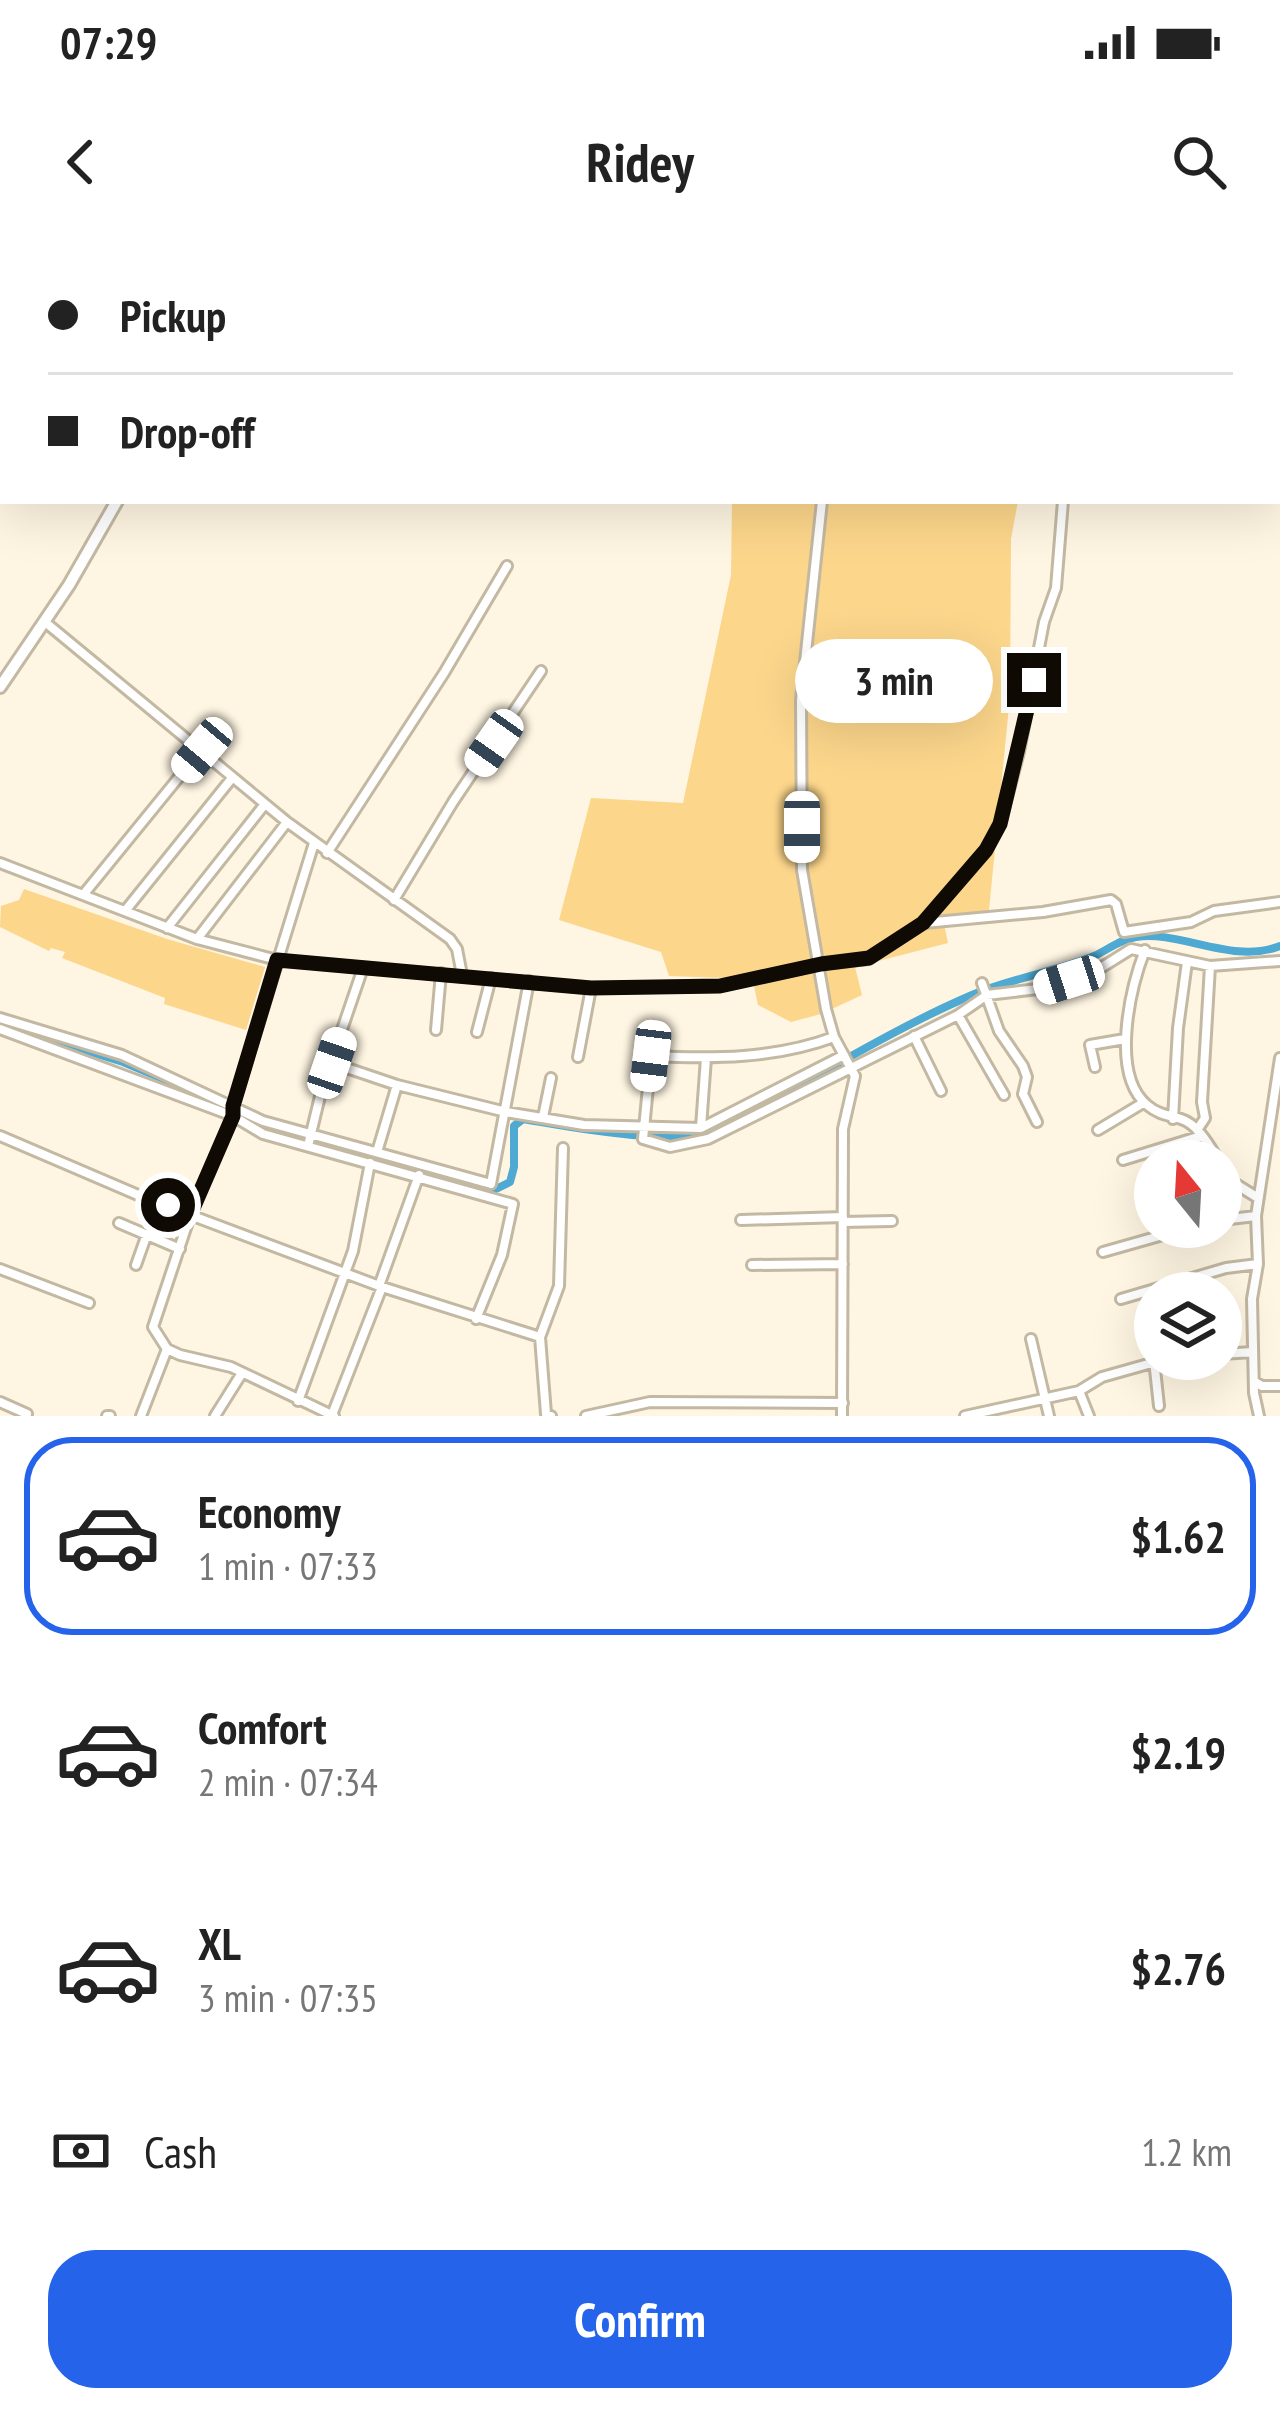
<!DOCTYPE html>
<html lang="en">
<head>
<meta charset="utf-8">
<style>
	:root { --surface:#fff; --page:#f2f2f2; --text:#222; --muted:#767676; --line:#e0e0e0; --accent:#2563eb }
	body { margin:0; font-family:"PT Sans Narrow",sans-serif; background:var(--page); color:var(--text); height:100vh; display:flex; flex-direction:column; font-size:45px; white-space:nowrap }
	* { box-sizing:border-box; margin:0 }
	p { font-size:39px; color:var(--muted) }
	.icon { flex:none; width:66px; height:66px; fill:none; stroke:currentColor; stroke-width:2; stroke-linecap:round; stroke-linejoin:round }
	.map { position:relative; height:1176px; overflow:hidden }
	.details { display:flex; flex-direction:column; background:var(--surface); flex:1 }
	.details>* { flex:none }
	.banner { position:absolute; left:0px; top:0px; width:1281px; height:264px; box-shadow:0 12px 48px #0002; display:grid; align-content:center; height:264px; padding:0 48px; background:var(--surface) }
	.needle { width:78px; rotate:342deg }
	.tools { position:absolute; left:1134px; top:900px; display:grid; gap:24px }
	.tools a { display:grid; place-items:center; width:108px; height:108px; border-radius:50%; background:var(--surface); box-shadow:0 12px 48px #0002; font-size:60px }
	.end { position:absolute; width:54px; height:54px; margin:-27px; border:15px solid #0f0b04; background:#fff; box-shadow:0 0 0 6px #fff }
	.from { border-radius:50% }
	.bubble { position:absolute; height:84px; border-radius:42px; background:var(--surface); box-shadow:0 12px 48px #0002; font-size:39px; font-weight:600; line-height:84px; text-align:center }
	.car { position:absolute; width:36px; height:72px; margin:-36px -18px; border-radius:15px; box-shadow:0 0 9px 3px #0007; background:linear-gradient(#fff 24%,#345 0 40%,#fff 0 76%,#345 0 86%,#fff 0) }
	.banner b { display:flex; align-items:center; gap:42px; height:114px; font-size:45px }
	.banner b+b { border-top:3px solid var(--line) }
	.banner i { width:30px; height:30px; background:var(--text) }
	ul { padding:21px 0 0; list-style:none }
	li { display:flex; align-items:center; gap:36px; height:198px; margin:0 24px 18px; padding:0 24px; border:6px solid transparent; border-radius:48px }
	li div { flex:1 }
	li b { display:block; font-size:45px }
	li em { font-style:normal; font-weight:600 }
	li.selected { border-color:var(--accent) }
	li>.icon { width:108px; height:108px; stroke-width:1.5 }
	.pay { display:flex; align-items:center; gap:30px; height:132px; padding:0 48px; font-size:45px }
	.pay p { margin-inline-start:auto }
	.button { display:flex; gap:24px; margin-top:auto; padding:24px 48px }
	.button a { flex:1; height:138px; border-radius:48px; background:var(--accent); color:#fff; font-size:48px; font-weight:600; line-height:138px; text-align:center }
	.status { display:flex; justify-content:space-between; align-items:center; height:84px; padding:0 60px; background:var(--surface); direction:ltr }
	.status svg { height:33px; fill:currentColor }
	header { display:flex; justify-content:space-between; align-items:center; height:156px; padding:0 48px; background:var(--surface); font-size:54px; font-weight:600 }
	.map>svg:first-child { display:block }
	.green { fill:#fcd68b }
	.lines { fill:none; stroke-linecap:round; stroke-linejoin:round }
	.canal { stroke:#4ea9d3; stroke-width:8 }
	.street-casing { stroke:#c3b8a2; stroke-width:14 }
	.secondary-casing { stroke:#c3b8a2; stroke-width:16 }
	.street { stroke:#fff; stroke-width:8 }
	.secondary { stroke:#fff; stroke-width:10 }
	.route { stroke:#0f0b04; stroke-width:15 }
</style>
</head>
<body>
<div class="status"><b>07:29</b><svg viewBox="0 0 49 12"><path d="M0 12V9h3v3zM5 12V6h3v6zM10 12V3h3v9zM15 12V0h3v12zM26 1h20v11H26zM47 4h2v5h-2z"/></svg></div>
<header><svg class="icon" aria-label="back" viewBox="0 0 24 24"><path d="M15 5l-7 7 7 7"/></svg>Ridey<svg class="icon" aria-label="search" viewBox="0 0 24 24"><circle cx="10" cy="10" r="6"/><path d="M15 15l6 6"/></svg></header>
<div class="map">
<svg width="1280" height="1176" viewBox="0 0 1280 1176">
	<rect width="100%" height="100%" fill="#fef5e2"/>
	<path class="green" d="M0 0H259L3 3V42Z
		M737 0H1055L737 3Z
		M732 261H1018L1011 299 1010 456 989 670 944 684 948 703 855 727 862 755 821 774 791 782 758 765 751 732 728 738 669 736 661 712 559 680 591 558 683 563 731 335Z
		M24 649 167 699 265 727 246 790 164 764 165 758 62 718 65 712 51 708 49 711 0 687 1 666 19 660Z"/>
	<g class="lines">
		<path class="canal" d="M0 784 123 822 178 845
			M241 874 271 892 496 949 510 942 514 927V886L523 879C582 889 664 906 721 889 803 845 888 791 972 755 1012 738 1055 732 1094 716 1108 710 1120 699 1136 697 1180 690 1232 725 1280 706"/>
		<g class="street-casing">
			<path id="street" d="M827 3V0
				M1094 3 1095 0
				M822 261 801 460 802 630 826 769 834 797 855 836 843 889 842 1176
				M45 382 287 582 450 699 457 709 462 735
				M314 603 233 866V876L191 973 153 1087 167 1109 180 1115 231 1127 334 1176
				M327 613 444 433 507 326
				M0 623 197 699 277 720 591 748 720 746 821 724 869 719 924 683 1043 672 1111 660 1116 664 1124 692 1191 682 1214 671 1280 662
				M83 655 201 510
				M394 660 453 562 541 431
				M125 671 232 538
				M925 682 985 610 1000 584 1019 512 1044 382 1056 348 1063 261
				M167 688 265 564
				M197 699 287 582
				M1145 710C1130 749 1110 834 1147 865 1159 875 1168 875 1181 879 1198 884 1210 907 1219 921
				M982 743 999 791 1023 826 1027 837 1023 854 1037 882
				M958 775 1004 855
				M0 778 122 815 263 881 491 944 529 741
				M0 789 233 876 263 894 513 964 502 1015 476 1079
				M436 790 441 733
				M477 792 491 738
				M914 796 941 851
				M834 797C775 819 713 819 651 816L643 899 670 907 708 899 958 775 987 755 1038 749 1099 729 1131 709 1210 726 1280 721
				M578 817 591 748
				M332 823 397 845 506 872 584 885 701 888 844 815
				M1095 827 1090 805 1125 799
				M543 877 551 838
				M1173 879 1178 788 1187 722
				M701 887 706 818
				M1098 890 1143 863
				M1197 890 1205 878 1202 862 1210 726
				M0 896 145 958 382 1047 540 1097
				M308 906 322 848 363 728
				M377 912 397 845
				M1123 920 1201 896
				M1221 923 1231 941 1258 958
				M741 980 843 977
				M1221 980 1256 976
				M843 982 892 981
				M119 983 180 1009
				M1103 1012 1191 987
				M136 1025 147 994
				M752 1025 843 1024
				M0 1029 89 1063
				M379 1046 419 935
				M1121 1059 1226 1028 1258 1024
				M1031 1099 1049 1176
				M1221 1114 1253 1112
				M1154 1120 1159 1166
				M1255 1142 1262 1146H1280
				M1079 1151 1089 1176
				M298 1161 353 1011 370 923
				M0 1162 27 1174
				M332 1175 382 1047
				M107 1176H110
				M141 1176 167 1109
				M215 1176 242 1133
				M551 1176 546 1174 540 1097 559 1046 563 908
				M586 1176 650 1162 843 1163
				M965 1176 1079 1151 1102 1137 1166 1119
				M1259 1176 1254 1153 1252 1059 1258 1024 1256 976 1280 818"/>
		</g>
		<g class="secondary-casing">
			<path id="secondary" d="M266 3 267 0
				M0 447 69 345 117 261"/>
		</g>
		<use href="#street" class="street"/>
		<use href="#secondary" class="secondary"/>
	</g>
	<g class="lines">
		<path class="route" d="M168 965 191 973 233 876V866L277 720 591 748 720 746 821 724 869 718 923 683 986 610 1000 584 1034 440"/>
	</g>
</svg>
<div class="tools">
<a><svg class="needle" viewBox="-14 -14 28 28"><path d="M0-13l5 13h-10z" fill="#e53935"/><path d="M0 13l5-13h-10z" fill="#767676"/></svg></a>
<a><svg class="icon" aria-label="layers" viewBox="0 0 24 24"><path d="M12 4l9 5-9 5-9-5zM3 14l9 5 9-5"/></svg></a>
</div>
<i class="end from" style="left:168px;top:965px"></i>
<i class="end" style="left:1034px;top:440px"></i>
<div class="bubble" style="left:795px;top:399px;width:198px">3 min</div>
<i class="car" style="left:494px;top:503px;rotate:215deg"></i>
<i class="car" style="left:202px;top:510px;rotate:220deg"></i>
<i class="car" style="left:802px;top:587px;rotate:180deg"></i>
<i class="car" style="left:1069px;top:740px;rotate:252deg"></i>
<i class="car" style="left:651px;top:816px;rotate:187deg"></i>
<i class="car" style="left:332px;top:823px;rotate:19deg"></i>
<div class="banner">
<b><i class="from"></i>Pickup</b>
<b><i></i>Drop-off</b>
</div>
</div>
<section class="details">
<ul>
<li class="selected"><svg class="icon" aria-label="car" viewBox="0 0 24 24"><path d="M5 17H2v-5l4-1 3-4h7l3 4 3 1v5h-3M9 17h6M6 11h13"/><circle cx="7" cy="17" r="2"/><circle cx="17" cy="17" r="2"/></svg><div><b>Economy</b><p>1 min · 07:33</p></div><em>$1.62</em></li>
<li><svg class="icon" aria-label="car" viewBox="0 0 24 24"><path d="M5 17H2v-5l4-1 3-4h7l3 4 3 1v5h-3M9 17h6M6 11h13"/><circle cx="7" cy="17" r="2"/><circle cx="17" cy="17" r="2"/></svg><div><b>Comfort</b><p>2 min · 07:34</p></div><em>$2.19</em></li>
<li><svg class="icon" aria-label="car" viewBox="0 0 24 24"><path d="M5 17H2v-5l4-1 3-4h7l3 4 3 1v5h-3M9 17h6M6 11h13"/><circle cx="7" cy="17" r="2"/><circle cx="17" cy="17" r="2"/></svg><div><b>XL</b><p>3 min · 07:35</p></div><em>$2.76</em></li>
</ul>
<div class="pay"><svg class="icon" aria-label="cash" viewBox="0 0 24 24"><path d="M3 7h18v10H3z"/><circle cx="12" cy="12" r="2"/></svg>Cash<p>1.2 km</p></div>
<div class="button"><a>Confirm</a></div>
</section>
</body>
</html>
